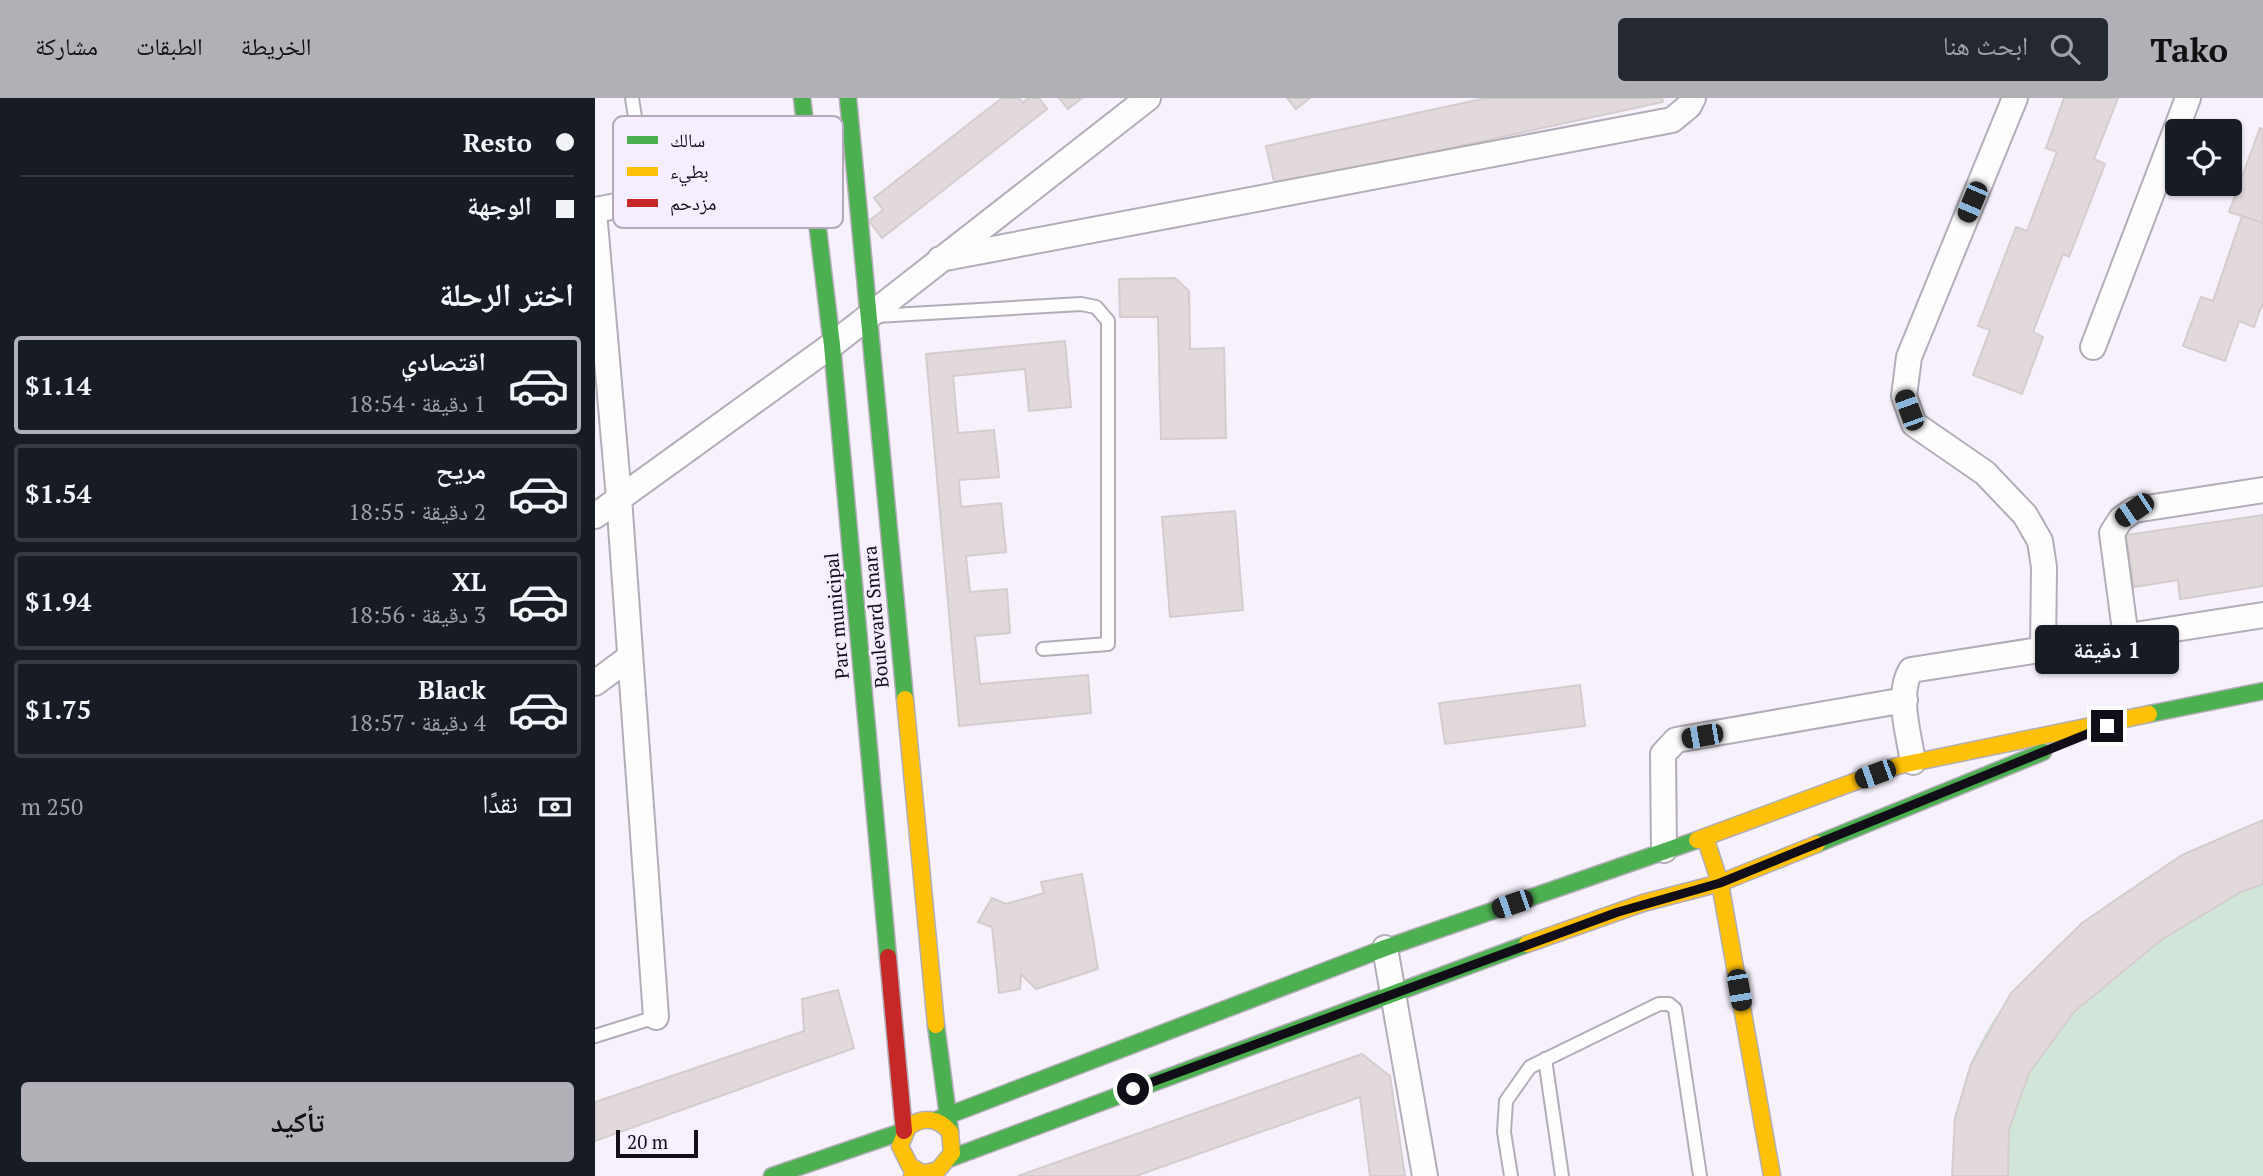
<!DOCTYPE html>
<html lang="ar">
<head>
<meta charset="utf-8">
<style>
	:root { --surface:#171b24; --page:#242831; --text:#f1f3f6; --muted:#9ea1a6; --line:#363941; --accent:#b1b0b6 }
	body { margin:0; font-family:"PT Serif","Noto Naskh Arabic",serif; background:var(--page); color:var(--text); direction:rtl; height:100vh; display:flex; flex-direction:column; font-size:26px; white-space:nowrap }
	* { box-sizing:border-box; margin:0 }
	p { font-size:23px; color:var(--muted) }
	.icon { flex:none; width:38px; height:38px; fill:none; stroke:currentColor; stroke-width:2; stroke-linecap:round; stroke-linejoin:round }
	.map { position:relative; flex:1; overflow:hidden; direction:ltr }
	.side { display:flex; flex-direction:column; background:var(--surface); width:595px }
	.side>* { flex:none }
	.guide { display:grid; align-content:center; height:154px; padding:0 21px; background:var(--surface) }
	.buttons { position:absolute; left:1570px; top:21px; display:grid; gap:14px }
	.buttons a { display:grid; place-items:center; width:77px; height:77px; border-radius:7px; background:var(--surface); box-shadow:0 2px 5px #0004; font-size:35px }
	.scale { position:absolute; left:21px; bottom:18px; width:82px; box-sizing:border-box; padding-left:7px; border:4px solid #120e17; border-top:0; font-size:19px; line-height:24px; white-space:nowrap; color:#120e17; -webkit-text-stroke:5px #f6edff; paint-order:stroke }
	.end { position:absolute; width:32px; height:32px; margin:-16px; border:9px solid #120e17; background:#fff; box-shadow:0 0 0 4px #fff }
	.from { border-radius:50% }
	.bubble { position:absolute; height:49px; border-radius:7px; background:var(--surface); box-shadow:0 2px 5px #0004; font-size:23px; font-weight:700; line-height:49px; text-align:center; direction:rtl }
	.car { position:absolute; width:21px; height:42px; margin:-21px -10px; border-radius:9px; box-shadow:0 0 5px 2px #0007; background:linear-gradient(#222 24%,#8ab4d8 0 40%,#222 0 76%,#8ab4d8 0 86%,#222 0) }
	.guide b { display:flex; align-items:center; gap:24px; height:66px; font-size:26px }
	.guide b+b { border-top:2px solid var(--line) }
	.guide i { width:18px; height:18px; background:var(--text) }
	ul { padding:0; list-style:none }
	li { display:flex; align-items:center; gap:21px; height:98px; margin:0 14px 10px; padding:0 7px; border:4px solid var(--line); border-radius:7px }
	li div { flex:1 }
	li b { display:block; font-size:26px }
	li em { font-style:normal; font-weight:700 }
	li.on { border-color:var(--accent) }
	li>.icon { width:63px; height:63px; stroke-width:1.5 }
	h2 { padding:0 21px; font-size:32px; line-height:84px }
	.pay { display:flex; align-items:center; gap:18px; height:77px; padding:0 21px; font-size:26px }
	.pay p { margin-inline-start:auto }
	.primary-button { display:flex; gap:14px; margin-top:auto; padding:14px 21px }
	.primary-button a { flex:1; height:80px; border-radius:7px; background:var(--accent); color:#111; font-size:28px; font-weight:700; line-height:80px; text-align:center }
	header { display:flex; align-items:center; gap:42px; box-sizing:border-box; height:98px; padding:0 35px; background:var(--accent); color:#111 }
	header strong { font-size:33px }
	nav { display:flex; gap:38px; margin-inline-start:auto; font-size:24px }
	.search { width:490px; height:63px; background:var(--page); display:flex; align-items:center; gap:18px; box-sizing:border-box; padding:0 24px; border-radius:7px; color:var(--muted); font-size:26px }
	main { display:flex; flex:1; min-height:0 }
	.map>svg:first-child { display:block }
	.green { fill:#d1e6d8 }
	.building { fill:#e2d9dc; stroke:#d4ccce; stroke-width:2 }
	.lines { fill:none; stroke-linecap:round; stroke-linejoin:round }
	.lane-casing { stroke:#b2adb7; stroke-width:16 }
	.street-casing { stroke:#b2adb7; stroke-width:28 }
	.fast-casing { stroke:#b2adb7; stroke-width:19 }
	.slow-casing { stroke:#b2adb7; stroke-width:19 }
	.jam-casing { stroke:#b2adb7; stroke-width:19 }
	.lane { stroke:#fefdfe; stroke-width:12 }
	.street { stroke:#fefdfe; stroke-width:24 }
	.fast { stroke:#4caf50; stroke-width:16 }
	.slow { stroke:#ffc107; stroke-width:16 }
	.jam { stroke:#c62828; stroke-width:16 }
	.route { stroke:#120e17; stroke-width:9 }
	.labels { text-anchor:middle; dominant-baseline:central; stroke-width:5; stroke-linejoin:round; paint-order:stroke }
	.street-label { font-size:19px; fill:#120e17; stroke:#f6edff }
	.key { fill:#f6edff; stroke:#b2aab9; stroke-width:2 }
	.key-label { font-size:19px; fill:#120e17 }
</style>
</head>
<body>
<header>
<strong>Tako</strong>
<div class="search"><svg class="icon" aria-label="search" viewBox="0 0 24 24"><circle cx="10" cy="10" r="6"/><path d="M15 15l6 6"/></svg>ابحث هنا</div>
<nav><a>الخريطة</a><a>الطبقات</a><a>مشاركة</a></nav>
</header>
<main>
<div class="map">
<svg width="1668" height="1078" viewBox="0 0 1668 1078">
	<rect width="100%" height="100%" fill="#f6f1fb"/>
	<path class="green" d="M1668 722V1078H1357C1359 1040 1362 1005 1375 969 1414 860 1563 759 1668 722Z"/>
	<path class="building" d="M407 0H424L428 5 433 0H444L452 11 287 140 274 123 288 112 279 100Z
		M464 0H487L473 11Z
		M692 0H715L701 11Z
		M891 0H1067L1068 4 680 88 671 48Z
		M1469 0H1523L1499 61 1510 66 1474 159 1468 156 1438 234 1448 239 1427 296 1378 277 1395 232 1383 228 1421 129 1432 133 1462 54 1451 50Z
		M1665 30 1668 31V125L1634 114Z
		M1647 118 1668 125V204L1659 229 1644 223 1630 263 1588 248 1606 199 1618 203Z
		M580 180 594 193 595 251 629 250 631 340 566 341 563 219H525L524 181Z
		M470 243 476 309 434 313 430 271 358 278 363 335 399 332 404 379 364 382 366 409 406 405 411 454 371 458 375 494 412 491 415 535 380 538 385 586 493 577 496 615 364 628 331 256Z
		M640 413 648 512 575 519 567 419Z
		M1668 417V488L1585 501 1583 482 1539 489 1531 437Z
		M985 587 990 628 850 646 844 605Z
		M1668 722V786L1646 794 1566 842 1479 914 1434 975 1414 1032 1413 1078H1357L1360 1020 1376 966 1416 895 1487 825 1587 757Z
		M487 776 503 871 441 891 426 876 425 891 404 895 397 829 383 824 397 800 411 806 449 795 446 784Z
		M243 892 259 950 0 1043V1004L209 933 207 901Z
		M767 956 795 978 810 1078H775L765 999 541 1078H423Z"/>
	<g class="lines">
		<g class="lane-casing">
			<path id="lane" d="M37 0 53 102
				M281 218 486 206 501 209 513 223V546L448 551
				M0 938 61 919
				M950 961 967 1078
				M916 1078 909 1034 911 1003 935 969 1064 906H1074L1080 911 1105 1078"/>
		</g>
		<g class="street-casing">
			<path id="street" d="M1420 0 1314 259 1309 298 1319 326 1390 375 1430 417 1445 443 1449 469 1448 552
				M0 112 216 72
				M0 125 24 400 61 919
				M345 161 1077 22 1094 8 1098 0
				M1498 249 1593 0
				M0 418 237 247 553 0
				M1531 540 1517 435 1526 421 1539 412 1668 392
				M0 585 35 559
				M1318 664C1314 637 1301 596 1316 572L1668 517
				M1069 752 1068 656 1081 642 1310 602
				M790 850 830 1078"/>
		</g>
		<g class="fast-casing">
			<path id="fast" d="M207 0 237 247 293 859
				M253 0 310 601
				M1554 616 1668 593
				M1222 746 1448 654
				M341 927 355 1033
				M341 1022 790 850 1102 742
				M356 1060 932 846
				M177 1078 309 1033"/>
		</g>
		<g class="slow-casing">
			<path id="slow" d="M310 601 341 927
				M1110 739 1125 785 1177 1078
				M1102 742 1302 668 1554 616
				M932 846 1048 805 1125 785 1222 746
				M317 1078 343 1072 357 1055 355 1034C344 1020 328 1018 313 1029L305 1048 315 1068 327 1075"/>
		</g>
		<g class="jam-casing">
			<path id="jam" d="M293 859 309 1033"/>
		</g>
		<use href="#lane" class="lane"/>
		<use href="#street" class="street"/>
		<use href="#fast" class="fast"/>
		<use href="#slow" class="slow"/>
		<use href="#jam" class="jam"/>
	</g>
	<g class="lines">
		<path class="route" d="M538 991 1023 814 1125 785 1512 628"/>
	</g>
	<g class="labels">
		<g class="street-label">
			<text transform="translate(241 518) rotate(-95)">Parc municipal</text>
			<text transform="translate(280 519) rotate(-95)">Boulevard Smara</text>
		</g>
	</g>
	<rect x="18" y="18" width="230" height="112" rx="10" class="key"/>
	<rect x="32" y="38" width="31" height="8" fill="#4caf50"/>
	<rect x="32" y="69" width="31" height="9" fill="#ffc107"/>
	<rect x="32" y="101" width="31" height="8" fill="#c62828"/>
	<g class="key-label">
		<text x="75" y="49">سالك</text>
		<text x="75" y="80">بطيء</text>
		<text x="75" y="112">مزدحم</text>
	</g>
</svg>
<div class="buttons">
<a><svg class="icon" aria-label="locate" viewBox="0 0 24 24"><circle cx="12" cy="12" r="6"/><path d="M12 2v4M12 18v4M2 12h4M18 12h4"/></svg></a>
</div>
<div class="scale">20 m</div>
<i class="end from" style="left:538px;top:991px"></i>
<i class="end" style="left:1512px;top:628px"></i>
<div class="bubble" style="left:1440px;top:527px;width:144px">1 دقيقة</div>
<i class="car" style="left:1377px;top:104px;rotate:203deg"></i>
<i class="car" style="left:1314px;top:312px;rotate:340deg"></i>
<i class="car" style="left:1539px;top:412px;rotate:236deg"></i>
<i class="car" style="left:1107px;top:638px;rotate:260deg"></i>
<i class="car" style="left:1280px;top:676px;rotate:250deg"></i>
<i class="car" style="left:917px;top:806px;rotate:251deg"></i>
<i class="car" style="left:1144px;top:892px;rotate:170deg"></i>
</div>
<section class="side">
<div class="guide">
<b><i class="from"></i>Resto</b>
<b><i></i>الوجهة</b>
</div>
<h2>اختر الرحلة</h2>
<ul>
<li class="on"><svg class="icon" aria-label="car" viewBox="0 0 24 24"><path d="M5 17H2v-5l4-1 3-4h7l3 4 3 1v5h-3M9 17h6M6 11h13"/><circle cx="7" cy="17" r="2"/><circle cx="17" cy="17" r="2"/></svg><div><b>اقتصادي</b><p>1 دقيقة · 18:54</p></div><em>$1.14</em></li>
<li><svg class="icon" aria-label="car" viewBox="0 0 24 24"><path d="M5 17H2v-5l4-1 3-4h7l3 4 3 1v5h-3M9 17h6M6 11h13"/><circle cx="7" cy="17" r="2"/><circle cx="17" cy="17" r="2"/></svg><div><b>مريح</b><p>2 دقيقة · 18:55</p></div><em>$1.54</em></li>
<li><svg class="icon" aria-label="car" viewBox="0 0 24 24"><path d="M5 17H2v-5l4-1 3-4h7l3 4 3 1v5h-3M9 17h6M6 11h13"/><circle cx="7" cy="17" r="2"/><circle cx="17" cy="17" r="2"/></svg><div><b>XL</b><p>3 دقيقة · 18:56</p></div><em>$1.94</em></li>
<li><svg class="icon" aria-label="car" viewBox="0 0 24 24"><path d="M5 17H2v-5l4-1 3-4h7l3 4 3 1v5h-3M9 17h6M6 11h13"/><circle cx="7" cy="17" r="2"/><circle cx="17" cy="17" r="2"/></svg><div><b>Black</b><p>4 دقيقة · 18:57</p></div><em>$1.75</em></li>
</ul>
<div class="pay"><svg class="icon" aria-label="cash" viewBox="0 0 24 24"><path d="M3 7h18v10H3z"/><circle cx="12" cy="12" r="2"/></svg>نقدًا<p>250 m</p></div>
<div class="primary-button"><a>تأكيد</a></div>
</section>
</main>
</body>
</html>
